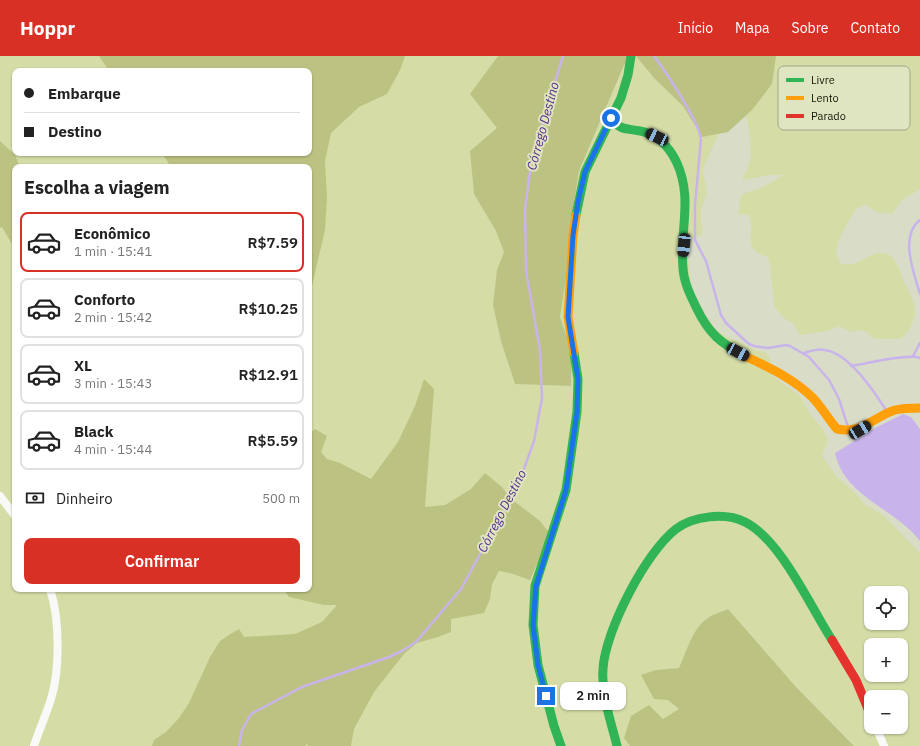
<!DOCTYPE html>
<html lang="pt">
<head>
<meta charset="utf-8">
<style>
	:root { --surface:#fff; --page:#f6f6f6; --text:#222; --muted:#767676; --line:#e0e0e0; --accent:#d93025 }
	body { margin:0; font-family:"IBM Plex Sans",sans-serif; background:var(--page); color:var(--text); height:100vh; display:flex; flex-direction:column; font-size:15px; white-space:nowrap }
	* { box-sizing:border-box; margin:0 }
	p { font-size:13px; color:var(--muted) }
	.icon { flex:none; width:22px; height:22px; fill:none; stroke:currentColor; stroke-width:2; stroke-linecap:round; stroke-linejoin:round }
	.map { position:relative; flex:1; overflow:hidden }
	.drawer { position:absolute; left:12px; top:108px; width:300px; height:428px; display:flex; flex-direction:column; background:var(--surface); border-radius:8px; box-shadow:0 1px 3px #0004 }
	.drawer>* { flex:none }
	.guide { position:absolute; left:12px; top:12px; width:300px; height:88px; border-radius:8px; box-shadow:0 1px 3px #0004; display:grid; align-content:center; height:88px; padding:0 12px; background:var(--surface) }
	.tools { position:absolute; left:864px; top:530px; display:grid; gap:8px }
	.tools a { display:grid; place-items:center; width:44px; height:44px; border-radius:8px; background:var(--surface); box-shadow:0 1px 3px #0004; font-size:20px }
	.end { position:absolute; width:18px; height:18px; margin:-9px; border:5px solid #1a73e8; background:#fff; box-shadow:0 0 0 2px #fff }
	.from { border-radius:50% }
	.bubble { position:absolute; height:28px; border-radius:8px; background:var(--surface); box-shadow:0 1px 3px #0004; font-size:13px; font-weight:600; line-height:28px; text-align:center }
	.car { position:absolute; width:12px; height:24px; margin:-12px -6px; border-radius:5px; box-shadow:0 0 3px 1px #0007; background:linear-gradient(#222 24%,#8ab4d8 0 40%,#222 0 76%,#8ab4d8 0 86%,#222 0) }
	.guide b { display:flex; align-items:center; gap:14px; height:38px; font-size:15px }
	.guide b+b { border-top:1px solid var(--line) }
	.guide i { width:10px; height:10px; background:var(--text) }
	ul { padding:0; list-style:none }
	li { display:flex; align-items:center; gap:12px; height:60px; margin:0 8px 6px; padding:0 4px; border:2px solid var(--line); border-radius:8px }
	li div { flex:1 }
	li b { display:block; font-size:15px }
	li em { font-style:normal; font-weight:600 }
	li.active { border-color:var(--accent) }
	li>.icon { width:36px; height:36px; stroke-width:1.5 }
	h2 { padding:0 12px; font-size:18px; line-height:48px }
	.pay { display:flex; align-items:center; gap:10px; height:44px; padding:0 12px; font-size:15px }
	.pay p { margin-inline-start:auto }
	.action { display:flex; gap:8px; margin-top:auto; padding:8px 12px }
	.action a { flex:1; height:46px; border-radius:8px; background:var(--accent); color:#fff; font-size:16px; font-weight:600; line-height:46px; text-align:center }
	header { display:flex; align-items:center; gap:24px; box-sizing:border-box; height:56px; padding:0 20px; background:var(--accent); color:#fff }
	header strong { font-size:19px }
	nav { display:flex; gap:22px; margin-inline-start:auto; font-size:14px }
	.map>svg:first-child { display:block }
	.green { fill:#d5dca6; fill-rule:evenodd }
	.forest { fill:#bcc382 }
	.water { fill:#c8b4ea }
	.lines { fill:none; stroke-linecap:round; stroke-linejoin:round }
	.stream { stroke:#c8b4ea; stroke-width:2.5 }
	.street { stroke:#f9faf7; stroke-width:8 }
	.fast { stroke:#30b455; stroke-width:9 }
	.slow { stroke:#ff9f0a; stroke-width:9 }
	.jam { stroke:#e5322d; stroke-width:9 }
	.route { stroke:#1a73e8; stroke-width:5 }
	.labels { text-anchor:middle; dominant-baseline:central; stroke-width:4; stroke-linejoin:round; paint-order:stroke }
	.water-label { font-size:13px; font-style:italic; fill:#562a8d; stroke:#dfe5c0 }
	.key { fill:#dfe5c0; stroke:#a2a789; stroke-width:1 }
	.key-label { font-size:11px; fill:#141608 }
</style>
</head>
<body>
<header>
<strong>Hoppr</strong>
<nav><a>Início</a><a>Mapa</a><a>Sobre</a><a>Contato</a></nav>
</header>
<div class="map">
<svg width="920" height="690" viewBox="0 0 920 690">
	<rect width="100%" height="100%" fill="#d9ddc8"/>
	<path class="green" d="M0 0H498L495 4 497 72 470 95 474 138 496 175 504 196 497 214 493 249 501 285 515 328 571 330 572 296 560 261 566 222 569 178 579 115 624 9 636 0 654 22 683 50 702 81 719 77 702 115C704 124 709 133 705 142 703 148 701 151 701 157 700 164 703 171 702 179L687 183V191L692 233 707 262 717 274 725 280 744 288 754 294 765 296 770 302 771 319 800 340 811 359 823 373 828 385 822 400 837 421 855 437 865 449 883 459 920 497V690H854L796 631 728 553 708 561 692 582 679 612 656 614 668 644 679 653 663 663 624 682 630 690H0ZM15 15H309V97H15ZM15 111H309V533H15ZM871 537H901V567H871ZM871 589H901V619H871ZM871 641H901V671H871Z
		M776 0H920V133L901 145 892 158 877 156 866 149 857 152 846 169 839 185 836 197 841 208C845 208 849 209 853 208 864 205 875 193 887 198 897 202 899 214 903 223 907 234 916 244 915 257 914 267 908 276 901 283H874L867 276 861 274 852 276 838 270 828 275 800 279 794 268 785 263 774 250 770 209 768 201C740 193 756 179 749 159L738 158 740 143 742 138 761 132 784 119H771L742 124C744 118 748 112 750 106 752 99 749 68 746 59L772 28Z"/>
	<path class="forest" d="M99 0H405L400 14 387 38 359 51 331 77 325 105 327 143 325 174 311 234V261L309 273V111H171L162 97H309V15H109Z
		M498 0H776L772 28 752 54 728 76 702 81 683 50 654 22 636 0 624 9 579 115 569 178 566 222 560 261 572 296 571 330 515 328 501 285 493 249 497 214 504 196 496 175 474 138 470 95 497 72 470 38Z
		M0 85 15 99 20 111H15V193L2 171 0 172Z
		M424 323 434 333 425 451 445 449 471 433 485 417 502 431 510 442 540 465 550 478 530 524 513 518 499 515 492 528 490 543 484 557 451 563V576L438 581 417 587 404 598 374 636 354 673 351 690H308L307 688 305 690H152L154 684 166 676 179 662 189 647 210 601 220 585 229 579 239 573 244 581 295 578 322 566 337 549H324L289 541 283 533H309V378L315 373 327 380 321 396 327 403 340 407 371 423 398 386 415 350Z
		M728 553 796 631 854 690H630L624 682 631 660 649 649 663 663 679 653 668 644 654 643 641 619 656 614 679 612C686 597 693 571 708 562 713 558 722 556 728 553Z"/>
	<path class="water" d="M903 358 911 361 920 373V485C895 452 844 441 835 397L877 371Z"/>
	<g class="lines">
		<path class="stream" d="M654 0C666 16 676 32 686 49 692 60 699 71 701 83L695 149V184L706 205 721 259 726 267 749 288 754 290 768 292 786 289 790 290 809 301 829 324 839 343 848 371
			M920 164C899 180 914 217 920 238
			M804 297C811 295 818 292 825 294 849 297 874 335 886 354
			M913 300 920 287
			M851 310C865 308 910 297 920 302
			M852 379 857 386
			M239 690 242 674 251 658 302 631 389 601 402 595 416 586 461 533 518 429 534 385 542 342 540 294 526 215 525 153 532 101 563 0"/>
		<path class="street" d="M0 440 15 460
			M876 671 884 690
			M34 690C39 674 46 659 51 643 60 614 60 563 50 533"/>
		<path class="fast" d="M611 62C621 75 625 72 640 75 657 78 669 91 676 105 695 144 677 180 684 220 686 231 691 241 696 251 709 278 720 287 747 301
			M576 159 585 116 621 42 628 19 631 0
			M561 690 554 670 538 609 533 569 535 530 566 434 577 356 578 323 574 297
			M617 690C611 665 601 639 603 613 605 575 646 496 676 473 693 460 725 456 745 466 781 484 810 550 832 584"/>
		<path class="slow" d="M574 297 568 261 573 179 576 159
			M747 301C770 312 794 323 812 341 822 351 828 363 837 373 863 378 873 361 895 354 903 352 912 352 920 352"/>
		<path class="jam" d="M832 584 856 624 871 660"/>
	</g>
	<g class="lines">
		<path class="route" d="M546 640 538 609 533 569 536 530 566 434 577 356 578 323 568 261 573 179 578 146 585 116 611 62"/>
	</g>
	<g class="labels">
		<g class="water-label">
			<text transform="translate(543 70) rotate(-75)">Córrego Destino</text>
			<text transform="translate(502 455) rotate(-63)">Córrego Destino</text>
		</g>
	</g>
	<rect x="778" y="10" width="132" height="64" rx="6" class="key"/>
	<rect x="786" y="22" width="18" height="4" fill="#30b455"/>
	<rect x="786" y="40" width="18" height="4" fill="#ff9f0a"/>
	<rect x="786" y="58" width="18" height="4" fill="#e5322d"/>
	<g class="key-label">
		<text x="811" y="28">Livre</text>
		<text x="811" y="46">Lento</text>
		<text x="811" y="64">Parado</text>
	</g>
</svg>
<div class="tools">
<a><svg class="icon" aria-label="locate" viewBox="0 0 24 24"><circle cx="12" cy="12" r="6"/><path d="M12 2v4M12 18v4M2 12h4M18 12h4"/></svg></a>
<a>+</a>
<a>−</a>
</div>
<i class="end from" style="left:611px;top:62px"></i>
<i class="end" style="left:546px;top:640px"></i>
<div class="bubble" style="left:560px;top:626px;width:66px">2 min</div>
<i class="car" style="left:657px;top:81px;rotate:295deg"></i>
<i class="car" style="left:684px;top:189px;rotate:186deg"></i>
<i class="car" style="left:738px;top:296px;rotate:118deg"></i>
<i class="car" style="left:860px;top:374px;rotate:59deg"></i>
<div class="guide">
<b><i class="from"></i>Embarque</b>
<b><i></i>Destino</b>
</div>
<section class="drawer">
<h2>Escolha a viagem</h2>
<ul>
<li class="active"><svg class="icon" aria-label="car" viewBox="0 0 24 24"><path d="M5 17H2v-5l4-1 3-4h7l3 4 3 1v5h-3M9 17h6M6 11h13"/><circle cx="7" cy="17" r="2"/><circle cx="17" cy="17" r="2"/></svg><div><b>Econômico</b><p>1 min · 15:41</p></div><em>R$7.59</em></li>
<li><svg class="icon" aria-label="car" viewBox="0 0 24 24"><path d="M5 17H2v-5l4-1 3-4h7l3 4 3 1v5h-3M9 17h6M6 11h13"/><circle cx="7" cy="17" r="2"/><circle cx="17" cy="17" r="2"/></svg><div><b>Conforto</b><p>2 min · 15:42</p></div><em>R$10.25</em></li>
<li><svg class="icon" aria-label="car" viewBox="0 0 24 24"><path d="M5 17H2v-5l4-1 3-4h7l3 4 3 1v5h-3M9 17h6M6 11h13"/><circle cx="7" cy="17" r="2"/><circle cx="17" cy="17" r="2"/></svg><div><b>XL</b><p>3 min · 15:43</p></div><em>R$12.91</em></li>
<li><svg class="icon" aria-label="car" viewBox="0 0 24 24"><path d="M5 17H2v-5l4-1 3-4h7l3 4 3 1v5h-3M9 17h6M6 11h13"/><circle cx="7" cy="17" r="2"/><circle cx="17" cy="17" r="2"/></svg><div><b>Black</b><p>4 min · 15:44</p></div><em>R$5.59</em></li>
</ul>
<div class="pay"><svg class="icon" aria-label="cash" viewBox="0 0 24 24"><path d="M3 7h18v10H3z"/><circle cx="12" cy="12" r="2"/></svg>Dinheiro<p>500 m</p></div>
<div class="action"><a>Confirmar</a></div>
</section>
</div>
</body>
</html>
